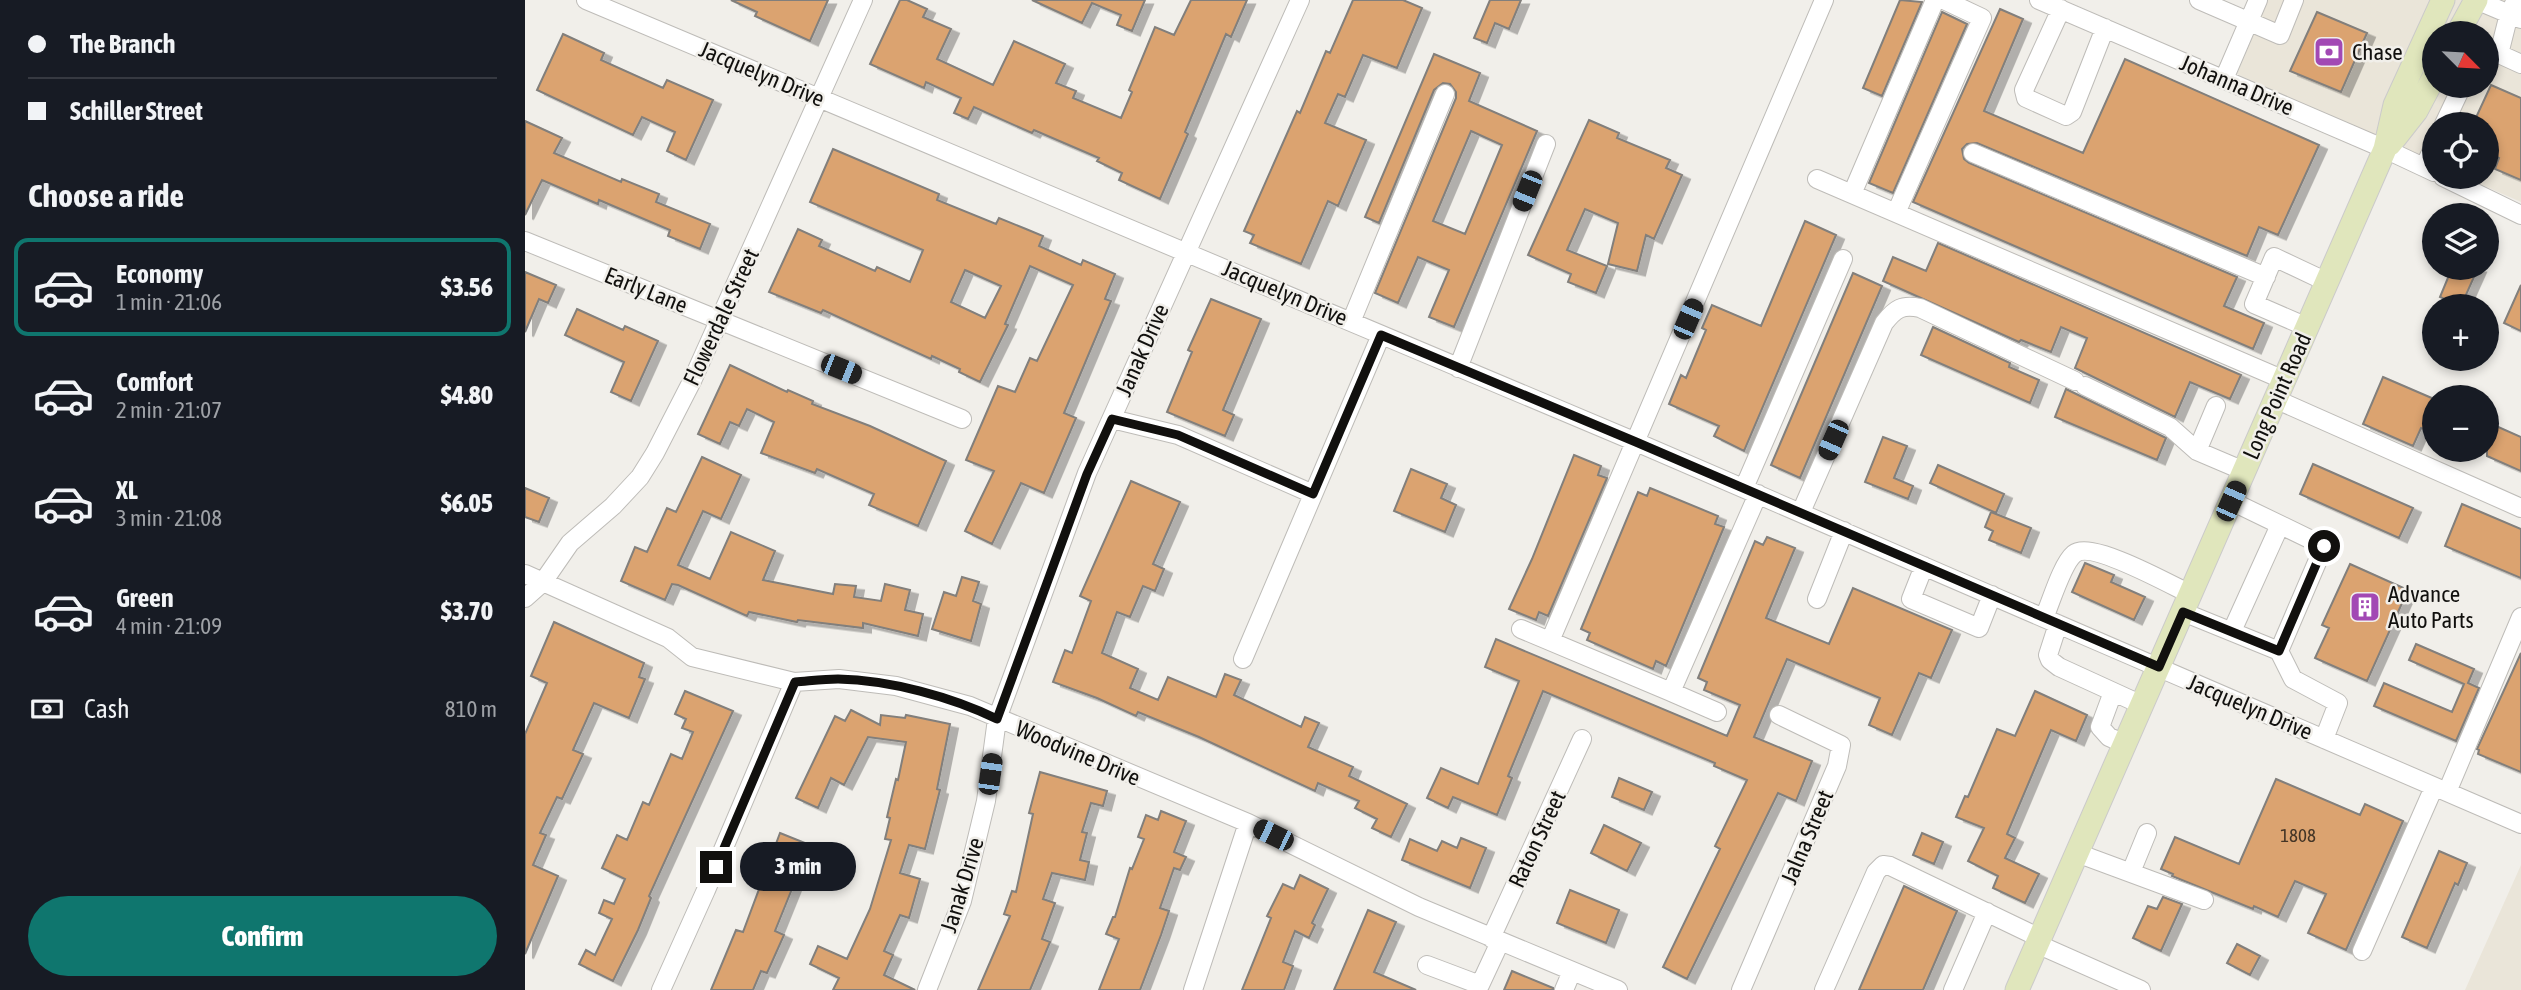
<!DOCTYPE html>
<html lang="en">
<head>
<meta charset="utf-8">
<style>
	:root { --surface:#171b24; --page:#242831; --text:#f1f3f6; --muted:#9ea1a6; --line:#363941; --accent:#0f766e }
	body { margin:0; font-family:"Asap Condensed",sans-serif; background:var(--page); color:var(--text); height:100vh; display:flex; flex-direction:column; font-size:26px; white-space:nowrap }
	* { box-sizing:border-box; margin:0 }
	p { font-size:23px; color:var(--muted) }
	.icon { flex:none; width:38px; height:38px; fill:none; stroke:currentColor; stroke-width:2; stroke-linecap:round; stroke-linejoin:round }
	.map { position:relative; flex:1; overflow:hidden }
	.sheet { display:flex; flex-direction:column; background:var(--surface); width:525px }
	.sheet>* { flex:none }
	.guide { display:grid; align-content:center; height:154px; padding:0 28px; background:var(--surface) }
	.needle { width:46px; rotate:114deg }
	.fabs { position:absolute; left:1897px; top:21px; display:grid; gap:14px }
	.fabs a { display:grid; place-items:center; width:77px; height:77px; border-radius:50%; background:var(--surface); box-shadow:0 4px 10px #0003; font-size:35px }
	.end { position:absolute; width:32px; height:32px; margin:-16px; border:9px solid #11100e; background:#fff; box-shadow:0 0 0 4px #fff }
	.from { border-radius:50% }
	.bubble { position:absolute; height:49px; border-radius:24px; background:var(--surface); box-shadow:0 4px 10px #0003; font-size:23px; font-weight:800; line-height:49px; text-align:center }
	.car { position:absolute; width:21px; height:42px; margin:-21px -10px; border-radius:9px; box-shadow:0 0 5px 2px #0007; background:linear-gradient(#222 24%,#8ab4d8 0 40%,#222 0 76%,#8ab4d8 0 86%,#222 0) }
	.guide b { display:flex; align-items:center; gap:24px; height:66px; font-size:26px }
	.guide b+b { border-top:2px solid var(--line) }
	.guide i { width:18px; height:18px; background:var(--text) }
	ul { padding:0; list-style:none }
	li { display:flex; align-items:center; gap:21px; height:98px; margin:0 14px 10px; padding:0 14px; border:4px solid transparent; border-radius:14px }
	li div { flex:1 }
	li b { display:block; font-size:26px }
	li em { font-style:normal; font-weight:800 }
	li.selected { border-color:var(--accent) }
	li>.icon { width:63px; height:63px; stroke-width:1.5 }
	h2 { padding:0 28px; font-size:32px; line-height:84px }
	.pay { display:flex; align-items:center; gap:18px; height:77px; padding:0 28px; font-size:26px }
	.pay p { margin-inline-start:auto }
	.primary-button { display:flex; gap:14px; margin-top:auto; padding:14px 28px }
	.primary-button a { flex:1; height:80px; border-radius:42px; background:var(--accent); color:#fff; font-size:28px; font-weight:800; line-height:80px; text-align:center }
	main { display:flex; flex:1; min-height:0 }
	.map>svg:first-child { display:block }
	.built { fill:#eae5d9; fill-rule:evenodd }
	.building { fill:#dba36f; stroke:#827f7b; stroke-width:2; fill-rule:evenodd; filter:url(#shadow) }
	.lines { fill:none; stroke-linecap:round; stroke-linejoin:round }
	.minor-casing { stroke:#bebcb8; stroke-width:20 }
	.major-casing { stroke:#cbcaca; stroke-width:25 }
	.minor { stroke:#fff; stroke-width:18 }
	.major { stroke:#e0e6bc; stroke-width:23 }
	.route { stroke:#11100e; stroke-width:9 }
	.labels { text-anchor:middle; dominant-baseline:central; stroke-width:5; stroke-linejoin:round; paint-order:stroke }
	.number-label { font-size:19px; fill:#443526 }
	.poi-label { font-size:23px; fill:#11100e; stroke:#f1efea; text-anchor:start }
	.street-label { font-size:23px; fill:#11100e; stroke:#f1efea }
</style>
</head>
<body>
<main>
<section class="sheet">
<div class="guide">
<b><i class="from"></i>The Branch</b>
<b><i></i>Schiller Street</b>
</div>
<h2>Choose a ride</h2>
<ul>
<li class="selected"><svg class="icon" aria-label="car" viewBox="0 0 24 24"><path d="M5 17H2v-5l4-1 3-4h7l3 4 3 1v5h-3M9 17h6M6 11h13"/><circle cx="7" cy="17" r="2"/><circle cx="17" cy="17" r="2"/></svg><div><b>Economy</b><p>1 min · 21:06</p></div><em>$3.56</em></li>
<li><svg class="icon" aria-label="car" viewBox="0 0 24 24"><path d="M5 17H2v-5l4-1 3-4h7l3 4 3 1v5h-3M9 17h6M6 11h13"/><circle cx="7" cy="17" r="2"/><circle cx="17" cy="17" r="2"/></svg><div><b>Comfort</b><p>2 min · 21:07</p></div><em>$4.80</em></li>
<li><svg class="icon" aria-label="car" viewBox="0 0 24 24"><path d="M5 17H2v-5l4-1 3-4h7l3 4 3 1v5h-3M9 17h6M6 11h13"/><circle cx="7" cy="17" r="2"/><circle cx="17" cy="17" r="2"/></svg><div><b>XL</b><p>3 min · 21:08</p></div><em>$6.05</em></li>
<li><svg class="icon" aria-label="car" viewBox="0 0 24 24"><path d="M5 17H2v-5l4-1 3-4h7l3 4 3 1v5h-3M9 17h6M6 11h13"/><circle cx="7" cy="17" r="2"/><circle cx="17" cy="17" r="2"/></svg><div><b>Green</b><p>4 min · 21:09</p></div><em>$3.70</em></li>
</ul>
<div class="pay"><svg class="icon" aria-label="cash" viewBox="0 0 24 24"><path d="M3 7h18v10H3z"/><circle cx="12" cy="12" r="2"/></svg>Cash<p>810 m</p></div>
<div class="primary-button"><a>Confirm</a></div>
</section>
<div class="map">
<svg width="1996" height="990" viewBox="0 0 1996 990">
	<defs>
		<filter id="shadow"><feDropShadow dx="8" dy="4.5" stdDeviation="0" flood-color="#0004"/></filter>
	</defs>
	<rect width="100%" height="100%" fill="#f1efea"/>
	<path class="built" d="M1743 0H1996V202L1939 177H1962V124H1909V164L1712 74ZM1909 33H1962V86H1909Z
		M1996 865V990H1940Z"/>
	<path class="building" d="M206 0H303L285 41 230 16 232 12Z
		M375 0H382L402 9 398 17 426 29 412 59 468 85 489 41 540 64 531 83 551 91 548 98 596 118 607 92 604 90 630 27 649 35 666 0H722L706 37 701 34 660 132 663 134 635 199 594 180 597 173 572 161 574 158 509 130 507 133 449 107 443 119 429 113 436 98 401 82 399 88 345 64Z
		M507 0H620L607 31 592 25 596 15 567 3 557 23Z
		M828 0H878L897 8 872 68 838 55 820 97 813 94 800 123 841 140 813 206 803 201 776 264 725 243 729 235 719 231 772 111 775 113 801 51 805 53Z
		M965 0H996L984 29 970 23 962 43 949 38Z
		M1375 0 1397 2 1357 96 1338 88Z
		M1475 9 1498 19 1459 111 1558 153 1600 59 1794 145 1753 235 1734 227 1722 256 1452 143 1442 144 1437 149 1439 159 1444 163 1712 277 1699 306 1739 323 1728 349 1388 202Z
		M1417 12 1442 24 1368 193 1344 183Z
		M1792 12 1842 33 1816 92 1765 71Z
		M38 34 79 53 76 60 138 88 142 80 188 100 161 160 142 151 150 132 117 117 108 135 12 90Z
		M909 54 955 73 944 101 1012 131 929 327 904 317 924 270 893 257 873 303 850 293 931 98V92L925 84 918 83 909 90 854 223 840 217ZM946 131 977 145 940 234 908 221Z
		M1966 85 1996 98V180L1970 169 1974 158 1962 152V124H1948Z
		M1064 120 1094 133 1092 138 1145 160 1141 168 1157 175 1129 239 1121 235 1112 271 1083 264 1093 223 1060 209 1042 250 1082 266 1071 293 1043 282 1046 274 1003 255Z
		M0 121 37 138 29 153 96 182 97 179 134 194 131 202 185 224 175 249 143 236 145 230 74 200 73 204 17 180 0 215Z
		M308 149 414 194 412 200 471 224 474 218 501 229 518 236 514 246 556 265 558 260 590 274 580 299 586 301 539 413 551 418 519 493 496 483 467 544 440 531 469 471 441 460 473 386 490 392 505 358 512 361 548 285 505 266 480 324 483 325 455 382 434 372 435 369 407 356 406 359 298 310 296 313 244 292 273 229 297 240 294 246 350 271 352 267 385 282 398 250 285 202ZM440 270 476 286 460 318 426 302Z
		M1280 221 1311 235 1219 451 1189 436 1194 426 1144 404 1156 375 1161 378 1181 330 1177 328 1187 305 1236 326Z
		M1413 243 1716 375 1705 399 1665 382 1650 417 1550 368 1562 338 1536 327 1526 352 1496 340 1494 342 1358 281 1368 257 1401 271Z
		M1927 268H1953L1936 306 1915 297Z
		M0 272 31 285 23 303 14 299 0 332Z
		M1328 273 1357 286 1275 478 1246 465Z
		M1996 285V331L1979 323Z
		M686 299 736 319 698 410 709 415 700 436 642 412 667 352 663 350Z
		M52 309 98 330 100 326 133 341 106 401 86 392 99 362 40 335Z
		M1408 327 1485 363 1484 367 1514 380 1505 403 1396 355Z
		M205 365 262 392 263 390 288 401 287 404 345 426 421 461 393 526 344 505 349 494 292 469 290 473 236 453 249 422 222 409 214 426 205 422 195 444 173 434Z
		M1858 377 1909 399V433L1896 428 1888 446 1838 424Z
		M1541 389 1639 437 1641 438 1632 460 1530 417Z
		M1962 422 1996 437V471L1962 456Z
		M1358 437 1382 446 1369 478 1388 486 1383 499 1340 482Z
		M1049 455 1076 466 1073 475 1082 478 1023 616 1014 612 1011 620 984 609 1007 559Z
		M177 457 216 475 196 519 178 511 153 565 185 579 206 532 250 551 238 580 308 594 310 584 331 586 329 597 356 601 360 584 385 590 380 610 398 614 393 636 338 623V628L273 620 272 622 224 612 222 616 153 585 147 584 140 600 96 581 110 547 122 552 142 508 151 512Z
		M1788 464 1888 508 1874 538 1775 494Z
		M1413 465 1479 494 1471 513 1405 483Z
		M886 469 922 484 916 498 931 505 920 532 869 511Z
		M606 481 655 502 628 564 639 569 630 591 618 586 605 617 592 612 577 653 613 669 605 688 633 700 643 677 691 697 700 674 716 680 709 695 776 727 780 717 794 723 783 747 828 767 824 776 882 804 866 837 847 828 852 819 830 808 834 801 793 783 790 791 674 737 613 712 611 716 572 698 528 682 540 650 547 653 566 601 555 596Z
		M0 488 24 498 14 522 0 517Z
		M1125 488 1193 516 1190 524 1199 527 1141 666 1131 661 1128 669 1062 640 1065 633 1056 629 1113 492 1122 496Z
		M1937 504 1996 529V578L1920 546Z
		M1466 512 1506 528 1496 553 1464 540 1468 531 1460 527Z
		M1242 537 1270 548 1241 618 1304 644 1328 588 1427 630 1406 678 1394 673 1367 735 1344 725 1355 698 1262 659 1229 737 1287 761 1271 801 1253 793 1162 979 1138 967 1195 849 1190 846 1222 780 1189 766 1190 763 1018 691 983 776 987 778 972 815 928 797 923 808 902 798 916 768 953 784 994 681 960 667 971 639 1202 736 1215 705 1179 690 1182 682 1173 678 1230 541 1238 545Z
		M1560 563 1589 575 1586 582 1620 597 1609 620 1547 592Z
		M1825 564 1883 590 1842 681 1790 658 1804 628 1797 625Z
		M437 577 454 582 448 601 456 604 446 641 407 629 419 592 431 596Z
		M29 622 119 663 114 677 120 679 104 718 69 703 48 750 58 754 37 799 32 797 15 833 21 835 8 865 33 876 0 954V734L22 683 6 676Z
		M1891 644 1949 669 1943 683 1954 688 1931 741 1849 706 1859 683 1927 712 1939 684 1884 660Z
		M1996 653V772L1953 754 1954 750 1952 749Z
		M160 691 208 711 124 896 126 898 113 930 88 981 54 964 61 950 70 955 87 919 74 913 79 900 89 904 100 879 77 868 92 835 102 840 118 802 124 805 146 754 157 759 168 732 157 728 161 719 150 714Z
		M1510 691 1562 715 1551 741 1526 730 1482 834 1490 838 1480 858 1514 874 1500 903 1468 888 1473 876 1443 861 1459 828 1431 817 1440 796 1443 797 1472 729 1490 736Z
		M326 710 355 725 356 715 380 718 381 715 425 724 412 789 415 790 400 849 384 845 375 873 395 879 384 918 375 915 359 951 368 955 359 975 390 990H308L314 978 285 964 293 946 322 959 345 909 366 840 360 839 365 818 362 817 371 779 373 780 381 742 343 737 319 785 306 778 293 808 271 798 310 716 320 721Z
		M515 772 582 791 578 806 566 803 557 832 562 833 555 860 564 862 560 880 527 873 518 899 530 903 517 939 525 942 505 990H453L485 916 479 914 487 891 491 892 508 814 504 813Z
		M1094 778 1127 792 1119 810 1087 797Z
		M1751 779 1835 815 1840 804 1878 821 1821 950 1783 933 1801 894 1770 881 1753 917 1729 906 1728 909 1647 876 1648 874 1636 869 1650 837 1714 864Z
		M636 811 661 821 649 852 661 857 655 870 649 868 635 908 644 911 636 935 615 990H574L594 939 581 934 588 917H590L605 868 607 869 619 839 613 837 621 815 633 820Z
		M1079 825 1116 843 1102 871 1066 853Z
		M255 833 290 847 278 876 273 874 250 931 259 935 242 973 236 971 228 990H186L211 930 218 932Z
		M1397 833 1418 842 1409 864 1388 855Z
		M936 838 961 848 945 888 877 860 885 839 912 851 917 841 932 848Z
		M1914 851 1942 863 1933 885 1930 883 1902 948 1877 937Z
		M775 875 803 889 787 923 790 925 784 938 770 931 758 962 768 966 759 990H717L746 918 742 916 758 884 769 889Z
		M1379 886 1432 911 1398 990H1334Z
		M1045 890 1094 910 1081 943 1032 923Z
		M1638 897 1657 904 1636 951 1608 938 1623 906 1632 909Z
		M843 910 871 922 849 972 891 990H809Z
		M1712 944 1735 956 1725 975 1702 963Z
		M987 971 1028 988V990H979Z"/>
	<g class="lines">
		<g class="minor-casing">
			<path id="minor" d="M61 0 1111 442 1996 824
				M1514 0 1860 149 1909 172
				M1674 0 1755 35 1769 0
				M1951 0 1996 19
				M1991 0 1984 14 1974 54 1996 64
				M1536 9 1499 90 1501 98 1541 116 1547 112 1580 28
				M1699 79 1733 0
				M1919 124 1937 86
				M1448 153 1741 277
				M1899 167 1909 146
				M1918 177 1996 215
				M1292 179 1759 380
				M1327 194 1410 0
				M1371 213 1457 18 1419 0
				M0 241 437 419
				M826 322 920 94
				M1782 327 1729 304 1749 257 1802 282
				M933 368 1021 144
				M1560 386 1645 427 1672 451 1719 471
				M1750 399 1996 508
				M587 419 653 435 788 494
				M1672 451 1691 406
				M1219 488 1318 259
				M1276 512 1359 323C1370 309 1377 304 1395 308L1550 381
				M1399 566 1386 599 1454 628 1467 595
				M0 574 143 638 167 657 269 682 314 679 371 686 445 706 723 823 894 907 1093 990
				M0 598 18 582 45 543 88 506 115 477 130 453 167 381 338 0
				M1292 599 1319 531
				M1658 612 1754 651 1799 546 1706 501
				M1519 618C1526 602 1537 564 1549 554 1566 540 1646 585 1665 594
				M1533 624 1523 655 1525 660 1534 667 1617 705
				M996 629 1146 692 1233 494
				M1707 631 1755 525
				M1025 641 1299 0
				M1754 651 1768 679 1813 703 1799 739
				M718 659 856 335
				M1146 692 1192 712
				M1588 692 1575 727 1584 737 1600 744
				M1922 792 1996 617
				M1552 853 1679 900
				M1606 872 1622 833
				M966 938 1057 739
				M1512 944 1616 990
				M1837 951 1909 787
				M902 965 955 985 975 942
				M136 990 181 890 269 682
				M402 990 437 901 461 801 472 719 562 473 775 0
				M668 990 723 823
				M1039 990 1047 971
				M1216 990 1312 766 1316 745 1254 715
				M1299 990 1351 872 1358 865 1365 866 1515 938
				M1428 990 1462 912"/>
		</g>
		<g class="major-casing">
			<path id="major" d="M1933 33 1951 0
				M1865 144 1891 111 1909 77
				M1492 990 1860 149 1870 105 1918 0"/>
		</g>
		<use href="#minor" class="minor"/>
		<use href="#major" class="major"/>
	</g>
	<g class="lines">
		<path class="route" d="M191 867 270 682C284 681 299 679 313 679 365 680 427 697 472 719L562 474 587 419 653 435 788 494 856 335 1111 442 1634 667 1658 612 1754 651 1799 546"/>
	</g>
	<defs>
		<g id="bank-square" transform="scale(1.575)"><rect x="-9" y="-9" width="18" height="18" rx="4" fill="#a249b4" stroke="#f1efea"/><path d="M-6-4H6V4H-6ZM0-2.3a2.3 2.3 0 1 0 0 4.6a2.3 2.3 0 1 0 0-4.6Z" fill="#fff"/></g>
		<g id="building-square" transform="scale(1.575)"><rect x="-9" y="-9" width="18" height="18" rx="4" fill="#a249b4" stroke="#f1efea"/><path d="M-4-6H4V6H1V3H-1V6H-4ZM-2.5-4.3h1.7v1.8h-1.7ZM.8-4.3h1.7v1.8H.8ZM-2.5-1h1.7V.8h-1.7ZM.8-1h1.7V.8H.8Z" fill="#fff"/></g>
	</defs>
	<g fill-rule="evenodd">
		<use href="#bank-square" x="1804" y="52"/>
		<use href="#building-square" x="1840" y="607"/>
	</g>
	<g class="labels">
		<g class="number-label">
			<text x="1773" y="835">1808</text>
		</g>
		<g class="poi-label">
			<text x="1827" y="52">Chase</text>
			<text x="1863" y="594">Advance<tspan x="1863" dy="26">Auto Parts</tspan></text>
		</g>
		<g class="street-label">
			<text transform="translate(237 74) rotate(23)">Jacquelyn Drive</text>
			<text transform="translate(1712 85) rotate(23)">Johanna Drive</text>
			<text transform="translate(121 290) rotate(22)">Early Lane</text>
			<text transform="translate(760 293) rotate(23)">Jacquelyn Drive</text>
			<text transform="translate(196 317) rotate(-65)">Flowerdale Street</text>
			<text transform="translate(617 350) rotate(-66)">Janak Drive</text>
			<text transform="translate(1752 396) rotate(-66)">Long Point Road</text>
			<text transform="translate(1725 707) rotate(23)">Jacquelyn Drive</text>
			<text transform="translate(553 753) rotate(23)">Woodvine Drive</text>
			<text transform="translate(1282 837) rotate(-67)">Jalna Street</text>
			<text transform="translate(1012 839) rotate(-65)">Raton Street</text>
			<text transform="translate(437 885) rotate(-73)">Janak Drive</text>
		</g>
	</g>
</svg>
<div class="fabs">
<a><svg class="needle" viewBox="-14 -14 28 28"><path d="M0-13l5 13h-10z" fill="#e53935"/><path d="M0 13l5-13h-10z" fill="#9ea1a6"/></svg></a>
<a><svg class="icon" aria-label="locate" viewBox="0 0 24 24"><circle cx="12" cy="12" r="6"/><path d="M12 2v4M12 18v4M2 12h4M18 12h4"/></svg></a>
<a><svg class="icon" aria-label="layers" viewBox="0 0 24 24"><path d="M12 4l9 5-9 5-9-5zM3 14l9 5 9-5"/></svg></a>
<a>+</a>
<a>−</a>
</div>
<i class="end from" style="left:1799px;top:546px"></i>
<i class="end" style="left:191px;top:867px"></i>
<div class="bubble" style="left:215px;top:842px;width:116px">3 min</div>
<i class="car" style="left:1002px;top:191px;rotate:202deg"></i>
<i class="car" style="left:1163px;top:319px;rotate:23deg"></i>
<i class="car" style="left:316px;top:369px;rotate:112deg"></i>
<i class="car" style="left:1308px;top:440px;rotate:204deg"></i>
<i class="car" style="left:1706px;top:501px;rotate:24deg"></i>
<i class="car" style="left:465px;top:774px;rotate:8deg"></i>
<i class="car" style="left:748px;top:835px;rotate:296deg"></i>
</div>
</main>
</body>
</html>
